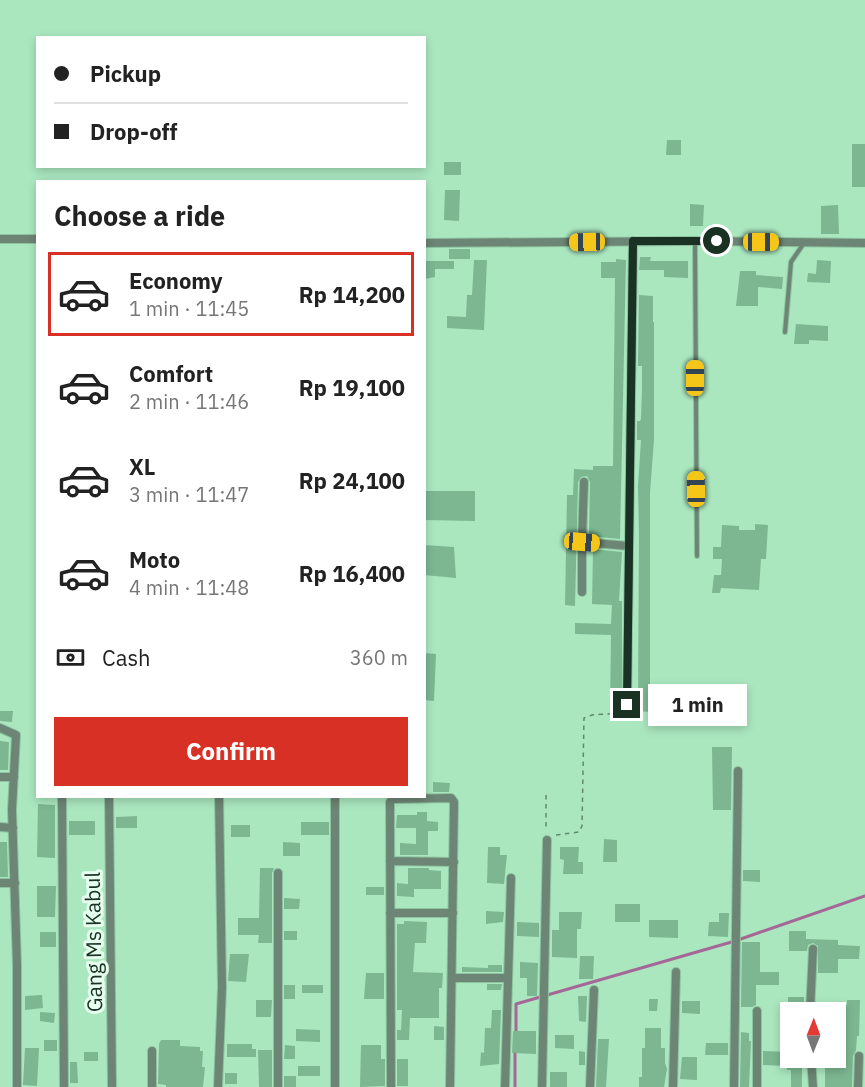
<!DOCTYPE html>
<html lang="en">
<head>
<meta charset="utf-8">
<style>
	:root { --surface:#fff; --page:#f2f2f2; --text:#222; --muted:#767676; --line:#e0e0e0; --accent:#d93025 }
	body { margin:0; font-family:"IBM Plex Sans",sans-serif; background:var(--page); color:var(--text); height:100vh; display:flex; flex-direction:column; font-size:22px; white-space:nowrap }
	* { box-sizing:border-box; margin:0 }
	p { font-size:20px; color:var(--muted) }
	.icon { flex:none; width:33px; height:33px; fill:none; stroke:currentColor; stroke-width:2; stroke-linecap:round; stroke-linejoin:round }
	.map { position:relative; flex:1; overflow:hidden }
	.details { position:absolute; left:36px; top:180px; width:390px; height:618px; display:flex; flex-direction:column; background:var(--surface); border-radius:0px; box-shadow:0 3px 9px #0003 }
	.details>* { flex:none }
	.top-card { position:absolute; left:36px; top:36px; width:390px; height:132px; border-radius:0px; box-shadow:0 3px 9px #0003; display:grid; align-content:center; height:132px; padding:0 18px; background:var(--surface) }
	.needle { width:39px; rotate:1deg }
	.fabs { position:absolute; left:780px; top:1002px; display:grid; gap:12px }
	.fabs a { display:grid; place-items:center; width:66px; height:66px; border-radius:0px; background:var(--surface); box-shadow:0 3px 9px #0003; font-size:30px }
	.end { position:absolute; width:27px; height:27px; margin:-14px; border:8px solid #193223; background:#fff; box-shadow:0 0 0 3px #fff }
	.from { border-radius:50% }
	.bubble { position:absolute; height:42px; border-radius:0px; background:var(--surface); box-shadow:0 3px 9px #0003; font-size:20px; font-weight:800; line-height:42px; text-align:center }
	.car { position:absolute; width:18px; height:36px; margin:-18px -9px; border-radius:8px; box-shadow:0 0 4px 2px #0007; background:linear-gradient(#f5c518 24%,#345 0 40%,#f5c518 0 76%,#345 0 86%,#f5c518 0) }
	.top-card b { display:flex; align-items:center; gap:21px; height:57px; font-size:22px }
	.top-card b+b { border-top:2px solid var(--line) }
	.top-card i { width:15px; height:15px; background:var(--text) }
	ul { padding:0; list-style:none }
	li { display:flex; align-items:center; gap:18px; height:84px; margin:0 12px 9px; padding:0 6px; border:3px solid transparent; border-radius:0px }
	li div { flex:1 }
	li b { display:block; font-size:22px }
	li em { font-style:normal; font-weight:800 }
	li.current { border-color:var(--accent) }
	li>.icon { width:54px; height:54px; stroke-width:1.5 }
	h2 { padding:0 18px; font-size:27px; line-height:72px }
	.pay { display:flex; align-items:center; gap:15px; height:66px; padding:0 18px; font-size:22px }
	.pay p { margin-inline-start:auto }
	.action { display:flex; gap:12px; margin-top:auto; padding:12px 18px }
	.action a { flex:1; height:69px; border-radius:0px; background:var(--accent); color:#fff; font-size:24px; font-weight:800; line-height:69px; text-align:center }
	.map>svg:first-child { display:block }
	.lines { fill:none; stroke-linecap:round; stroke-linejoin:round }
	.stream { stroke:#a56797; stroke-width:3 }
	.building { fill:#7cb791 }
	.lane-casing { stroke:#8dc3a0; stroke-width:6 }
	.street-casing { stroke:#8dc3a0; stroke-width:10 }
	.path { stroke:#5f896e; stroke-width:1.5; stroke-dasharray:4.5 4.5; stroke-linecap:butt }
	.lane { stroke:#6d8575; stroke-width:4 }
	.street { stroke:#6d8575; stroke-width:8 }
	.route { stroke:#193223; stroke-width:8 }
	.labels { text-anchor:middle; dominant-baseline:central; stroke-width:6; stroke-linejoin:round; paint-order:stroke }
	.street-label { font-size:21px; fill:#193223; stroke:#e6feee }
</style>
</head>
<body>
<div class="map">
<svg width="865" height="1087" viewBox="0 0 865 1087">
	<rect width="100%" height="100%" fill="#aae7bf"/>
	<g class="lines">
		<path class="stream" d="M516 1034V1004L735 941 865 896
			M515 1087V1050"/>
	</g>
	<path class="building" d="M667 140H681V155H666Z
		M852 144H865V187H852Z
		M444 162H461V175H444Z
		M445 190H460L459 221 444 220Z
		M690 204 704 205 703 226H690Z
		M838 205 839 234H821V206Z
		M449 249H470V259H449Z
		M640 257H651L650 261H688V278L664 277V270H639Z
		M616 259 626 260 620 539 589 536 590 482 587 476 581 477 578 482 575 606 565 605 567 495H573L574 469 593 470V466H613L615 278H601V262H616Z
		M474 260H487L484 330 447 328V316L466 317 467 295H472Z
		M817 260 831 261 830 283 807 282 808 273 816 274Z
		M424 261H454V269H435V277L424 279Z
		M740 271H756V275L783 277 782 289 758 287V306H736Z
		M639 295 653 296V322H654V440L650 493V712L638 711 639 535 638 486 641 440H637V421H640L641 419 642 390V366H638Z
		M796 324 828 326V341L809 340V344H794Z
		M424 491H475V521L424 520Z
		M755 524 768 525 766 559H761L759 590 721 588 720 593H712L714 575H721L722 559H713V547H721L722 525 739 526V530H755Z
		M424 545 454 547 456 578 424 575Z
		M593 549 622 552 619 601H622V713L610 712 611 635 575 634V623L611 624 612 605 592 604Z
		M424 653 436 654 434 701 424 700Z
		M694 695 722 696V713L693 712Z
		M0 711H13L12 722 0 721Z
		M0 741 9 742 8 770H0Z
		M712 747H732L731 810H713Z
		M433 782 450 783 449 792H433Z
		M38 804 55 805V858L37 857Z
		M417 812H427V821L438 822V831H428V855H400V843L416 844V828H396L397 815H417Z
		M137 816V828H116V817Z
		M69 821H95V835H69Z
		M301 822H329V835H301Z
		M231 825H250V837H231Z
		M604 839 617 840V862H603Z
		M0 842H7L8 877H0Z
		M283 842 300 843V856H283Z
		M488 847H500V855H507L504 884 487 883Z
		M560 847H579L578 862H583V874H563L564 860 560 859Z
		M260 868H274L272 873V943H258L259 935H238V918H259Z
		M408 868H429V870L441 871V889H414V897L397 896V883L408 884Z
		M743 870H760V882L743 881Z
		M37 886H56L55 917H37Z
		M366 887H384V895H366Z
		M284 898 300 899 299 909H284Z
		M615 904H640V922H615Z
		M486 911 504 912 503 922 486 924Z
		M559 912H582L581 929H577V958L552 957V930H559Z
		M719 913H729L728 937 708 936 709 922H719Z
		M649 920H678V938L649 937Z
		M404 921 427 922 426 943H415L413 972 443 973 442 988H439V1018H410L409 1040H397V1030H401L402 1010H397V924H404Z
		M517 922 539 923V937L517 936Z
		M284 931H297V940H284Z
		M789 931H806V939L838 940V945L860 946 859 959H838V973H818V946L813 943 808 945 807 951H789Z
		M40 932H56V947H40Z
		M742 942H760V972H779V985H756V1005L752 1007H741Z
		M230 954H249L246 982 228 981Z
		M580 956H594L593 979H579Z
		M520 962 538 963 537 996H527V978H520Z
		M488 965H502V972H462V967L488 968Z
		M366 973H384V999H364Z
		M487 984H502L501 990H487Z
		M284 985H295V999H284Z
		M302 985H323V993H302Z
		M42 995 43 1008 25 1010V996Z
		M578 996H587L586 1022 579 1021Z
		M788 997H804V1012H788Z
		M649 999H658L657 1011H649Z
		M256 1000H272L271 1017H256Z
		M847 1000H860L859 1036H857L856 1050 853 1056 852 1087H825V1066H818L817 1058H836V1012H816L817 1005H847Z
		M682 1001H700V1014L682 1013Z
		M492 1010H501L499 1064 480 1066 481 1052 484 1053 485 1028H491Z
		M40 1012 55 1013 54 1023 40 1021Z
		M434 1026 444 1027V1040H434Z
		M645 1028H661V1048H665V1063L667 1069 664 1087H639V1077H642V1048H645Z
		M296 1029 320 1030V1042L296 1041Z
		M513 1031H536V1054L512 1053Z
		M741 1032 749 1033V1041H751L749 1087H740Z
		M555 1035H574V1049L555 1048Z
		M598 1039H609L606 1087H596Z
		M44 1040H57V1051H44Z
		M161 1040H180V1046L200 1047V1051H203L202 1067H205L203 1087H166V1085L158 1084 159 1044Z
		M706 1043H728V1055H705Z
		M227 1044H252V1049H256V1057H227Z
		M285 1045 295 1046V1059H284Z
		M361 1045H381V1059H385V1086L360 1087Z
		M25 1048H39L37 1086 23 1085Z
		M258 1050H272V1087H259Z
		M579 1051 585 1052V1065H579Z
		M763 1051 790 1052V1061H802V1087H791V1070H787V1066L763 1065Z
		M84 1052H98V1061H84Z
		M682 1057H697V1080L680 1079Z
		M397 1059H408V1086H397Z
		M70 1062H77L78 1083H70Z
		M298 1066H320V1076H298Z
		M550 1072H567V1087H550Z
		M225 1073H237V1084H225Z
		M284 1076H296V1087H284Z"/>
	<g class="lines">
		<g class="lane-casing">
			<path id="lane" d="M695 242 697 556
				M785 332 791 262 804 243"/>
		</g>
		<g class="street-casing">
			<path id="street" d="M0 239H38
				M424 243 695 241 865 243
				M584 482 582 542 629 546
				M582 592V542
				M627 705 633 241
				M0 728 16 735 12 810 17 965V1087
				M0 777H14
				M62 796 64 1087
				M109 797 112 1087
				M0 827 13 828
				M390 861 454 862
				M278 873V1087
				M0 883H15
				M390 913H453
				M452 978H508
				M810 1012 813 949
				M152 1051V1087
				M811 1058 813 1087
				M218 1087 222 988 219 796
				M335 1087V796
				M391 1087 390 802 393 799 451 798 454 802 450 1087
				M505 1087 511 878
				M542 1087 547 840
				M590 1087 594 990
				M673 1087 676 972
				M734 1087 738 771
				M757 1087V1011
				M858 1087 859 1056"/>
		</g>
		<path class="path" d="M546 795V830
			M556 835 579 832 582 826 584 718 592 715 622 713"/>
		<use href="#lane" class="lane"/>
		<use href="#street" class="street"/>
	</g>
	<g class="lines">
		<path class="route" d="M627 705 633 241H717"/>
	</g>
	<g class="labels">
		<g class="street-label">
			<text transform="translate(93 942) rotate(-91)">Gang Ms Kabul</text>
		</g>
	</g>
</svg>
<div class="fabs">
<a><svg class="needle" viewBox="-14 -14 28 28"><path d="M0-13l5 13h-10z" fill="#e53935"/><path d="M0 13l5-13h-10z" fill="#767676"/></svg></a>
</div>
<i class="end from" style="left:717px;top:241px"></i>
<i class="end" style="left:627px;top:705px"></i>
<div class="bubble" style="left:648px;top:684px;width:99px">1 min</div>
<i class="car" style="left:587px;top:242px;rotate:269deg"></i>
<i class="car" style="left:761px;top:242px;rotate:90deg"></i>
<i class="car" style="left:695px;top:378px;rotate:0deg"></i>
<i class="car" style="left:696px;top:489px;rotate:359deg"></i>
<i class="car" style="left:582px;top:542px;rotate:95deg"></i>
<div class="top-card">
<b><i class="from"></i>Pickup</b>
<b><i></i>Drop-off</b>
</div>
<section class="details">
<h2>Choose a ride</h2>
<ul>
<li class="current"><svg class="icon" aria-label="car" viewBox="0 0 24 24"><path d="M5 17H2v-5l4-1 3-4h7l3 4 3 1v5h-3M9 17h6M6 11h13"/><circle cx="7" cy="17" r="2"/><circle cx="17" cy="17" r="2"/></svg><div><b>Economy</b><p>1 min · 11:45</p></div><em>Rp 14,200</em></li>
<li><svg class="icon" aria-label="car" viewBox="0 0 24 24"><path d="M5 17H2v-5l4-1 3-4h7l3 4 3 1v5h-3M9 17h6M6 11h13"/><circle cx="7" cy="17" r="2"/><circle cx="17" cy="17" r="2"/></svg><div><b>Comfort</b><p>2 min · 11:46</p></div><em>Rp 19,100</em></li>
<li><svg class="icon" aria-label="car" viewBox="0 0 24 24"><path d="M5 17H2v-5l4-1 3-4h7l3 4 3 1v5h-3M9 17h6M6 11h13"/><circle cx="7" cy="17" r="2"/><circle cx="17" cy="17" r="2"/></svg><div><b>XL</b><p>3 min · 11:47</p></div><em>Rp 24,100</em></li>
<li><svg class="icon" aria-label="car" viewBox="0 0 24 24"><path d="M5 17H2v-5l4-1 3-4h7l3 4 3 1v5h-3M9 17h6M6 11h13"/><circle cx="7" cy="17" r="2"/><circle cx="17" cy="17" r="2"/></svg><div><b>Moto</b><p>4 min · 11:48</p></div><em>Rp 16,400</em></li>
</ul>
<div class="pay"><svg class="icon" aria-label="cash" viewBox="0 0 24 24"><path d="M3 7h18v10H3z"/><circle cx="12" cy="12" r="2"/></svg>Cash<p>360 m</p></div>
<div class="action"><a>Confirm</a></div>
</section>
</div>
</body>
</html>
